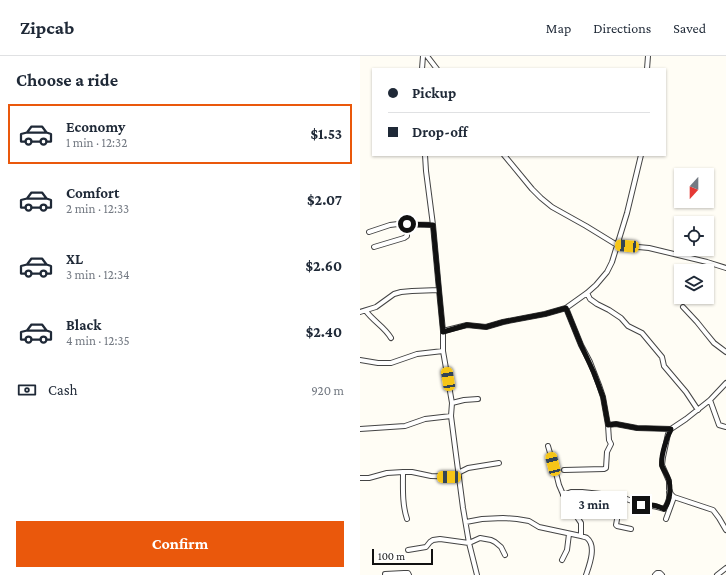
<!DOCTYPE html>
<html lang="en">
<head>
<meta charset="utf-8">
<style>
	:root { --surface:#fff; --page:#f6f6f7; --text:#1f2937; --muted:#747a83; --line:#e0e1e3; --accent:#ea580c }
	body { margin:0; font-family:"Crimson Pro",serif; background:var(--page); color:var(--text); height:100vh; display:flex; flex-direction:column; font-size:15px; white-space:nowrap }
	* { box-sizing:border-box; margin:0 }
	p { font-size:13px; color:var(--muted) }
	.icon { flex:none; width:22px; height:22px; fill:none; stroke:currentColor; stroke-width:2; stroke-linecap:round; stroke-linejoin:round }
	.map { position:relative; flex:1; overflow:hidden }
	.details { display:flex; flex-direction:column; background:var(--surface); width:360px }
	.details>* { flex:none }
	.banner { position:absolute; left:12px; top:12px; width:294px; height:88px; border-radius:0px; box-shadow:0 1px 3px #0004; display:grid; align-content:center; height:88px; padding:0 16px; background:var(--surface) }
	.needle { width:26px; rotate:201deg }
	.tools { position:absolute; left:314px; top:112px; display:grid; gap:8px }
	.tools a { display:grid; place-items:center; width:40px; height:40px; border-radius:0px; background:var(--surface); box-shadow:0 1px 3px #0004; font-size:20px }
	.scale { position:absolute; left:12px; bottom:10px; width:61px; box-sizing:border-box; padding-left:4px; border:2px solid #111; border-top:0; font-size:11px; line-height:14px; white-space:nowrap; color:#111; -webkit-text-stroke:3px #fff; paint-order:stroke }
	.end { position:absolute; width:18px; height:18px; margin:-9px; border:5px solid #111; background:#fff; box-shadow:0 0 0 2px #fff }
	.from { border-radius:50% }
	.bubble { position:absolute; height:28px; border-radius:0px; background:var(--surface); box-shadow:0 1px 3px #0004; font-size:13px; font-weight:700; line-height:28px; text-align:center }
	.car { position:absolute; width:12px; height:24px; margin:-12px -6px; border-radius:5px; box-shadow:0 0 3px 1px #0007; background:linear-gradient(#f5c518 24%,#345 0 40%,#f5c518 0 76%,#345 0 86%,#f5c518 0) }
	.banner b { display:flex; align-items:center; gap:14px; height:38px; font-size:15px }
	.banner b+b { border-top:1px solid var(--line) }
	.banner i { width:10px; height:10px; background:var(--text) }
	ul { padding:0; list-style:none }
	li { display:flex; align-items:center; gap:12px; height:60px; margin:0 8px 6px; padding:0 8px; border:2px solid transparent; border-radius:0px }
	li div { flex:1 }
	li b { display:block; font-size:15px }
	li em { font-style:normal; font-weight:700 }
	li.on { border-color:var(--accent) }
	li>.icon { width:36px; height:36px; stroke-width:1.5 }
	h2 { padding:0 16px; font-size:18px; line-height:48px }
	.pay { display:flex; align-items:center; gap:10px; height:44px; padding:0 16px; font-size:15px }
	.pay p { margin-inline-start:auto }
	.cta { display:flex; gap:8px; margin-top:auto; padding:8px 16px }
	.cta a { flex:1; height:46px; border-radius:0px; background:var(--accent); color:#fff; font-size:16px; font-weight:700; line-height:46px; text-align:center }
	header { display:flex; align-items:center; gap:24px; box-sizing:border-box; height:56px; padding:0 20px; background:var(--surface); border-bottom:1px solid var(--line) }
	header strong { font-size:19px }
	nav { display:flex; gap:22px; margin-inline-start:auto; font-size:14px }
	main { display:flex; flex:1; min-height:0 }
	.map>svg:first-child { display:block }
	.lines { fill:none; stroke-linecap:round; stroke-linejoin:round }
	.street-casing { stroke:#444; stroke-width:6 }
	.street { stroke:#fff; stroke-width:4 }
	.route { stroke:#111; stroke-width:5 }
</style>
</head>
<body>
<header>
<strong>Zipcab</strong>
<nav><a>Map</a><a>Directions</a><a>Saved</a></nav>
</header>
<main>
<section class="details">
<h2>Choose a ride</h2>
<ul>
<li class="on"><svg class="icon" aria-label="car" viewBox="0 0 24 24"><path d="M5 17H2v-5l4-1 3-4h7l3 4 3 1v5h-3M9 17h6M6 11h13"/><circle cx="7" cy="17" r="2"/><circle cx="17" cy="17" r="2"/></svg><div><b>Economy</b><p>1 min · 12:32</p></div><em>$1.53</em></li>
<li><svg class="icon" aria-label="car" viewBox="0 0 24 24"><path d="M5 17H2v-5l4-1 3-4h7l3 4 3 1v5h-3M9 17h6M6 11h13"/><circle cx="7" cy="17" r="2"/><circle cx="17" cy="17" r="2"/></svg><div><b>Comfort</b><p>2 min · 12:33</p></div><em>$2.07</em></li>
<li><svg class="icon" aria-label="car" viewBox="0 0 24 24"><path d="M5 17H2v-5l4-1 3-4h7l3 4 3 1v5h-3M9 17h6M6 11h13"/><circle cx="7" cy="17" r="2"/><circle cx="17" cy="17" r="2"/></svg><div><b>XL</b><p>3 min · 12:34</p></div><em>$2.60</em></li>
<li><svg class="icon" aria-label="car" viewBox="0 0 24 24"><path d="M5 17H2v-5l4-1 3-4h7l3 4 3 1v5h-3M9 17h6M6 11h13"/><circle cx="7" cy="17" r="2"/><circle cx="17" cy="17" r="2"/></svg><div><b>Black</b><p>4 min · 12:35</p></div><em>$2.40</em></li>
</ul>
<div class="pay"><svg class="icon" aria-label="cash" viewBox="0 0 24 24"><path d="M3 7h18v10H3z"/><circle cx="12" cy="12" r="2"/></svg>Cash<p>920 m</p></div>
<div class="cta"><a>Confirm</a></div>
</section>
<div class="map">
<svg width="366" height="519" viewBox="0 0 366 519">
	<rect width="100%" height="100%" fill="#fffdf5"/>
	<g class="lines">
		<g class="street-casing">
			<path id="street" d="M67 0 77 13
				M62 13 63 0
				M287 13 288 0
				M65 99 66 115 73 169 79 234 83 275V295L92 347 91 360 95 391 103 452 109 487 117 519
				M144 99 172 133 181 142 192 151 226 170 257 189 289 192 347 206 366 212
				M9 176 30 169 38 168 73 169
				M14 191 44 182 47 180V168
				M227 237 230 243 237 248 249 254 261 262 268 270 282 277 302 301 304 310 326 336 338 354
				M323 251 337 266 345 276 354 287 366 296
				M6 255C13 265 25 271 31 282
				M0 256 16 251 34 238 41 236 52 235 79 234
				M83 275 107 269 126 271 143 266 185 258 206 252 227 237 236 229 247 216 252 206 267 157 281 99
				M0 304 18 307H31L57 298 83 295
				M366 327 350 344 326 363 311 373 308 378 303 401 302 409 309 425V433L311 438 314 441 353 454 359 462 366 474
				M350 344 359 369 366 371
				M92 347 104 344 118 343
				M248 369 256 368 277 372 311 373
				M0 373 45 370 65 363 91 360
				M188 390 197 421 199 429 205 443 221 467V480
				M204 414 244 413 246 412 247 396 251 388 249 384 248 369 243 341 239 329 230 306 221 289 206 252
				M43 416C43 432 42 448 47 463
				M98 417 108 412 139 407
				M0 422H9L27 417 43 416H52L71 420 99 421
				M203 439 211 436H222L241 438 261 441 286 450C292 449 298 451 304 453 308 448 310 442 309 436
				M261 441 256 469 257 470 271 473
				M215 458 233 457 239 458
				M306 463 314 441
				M106 466 122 463 143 462 157 463 169 465 179 471 221 480C223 481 226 481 227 482 237 490 229 510 226 519
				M48 494 66 491 70 486 73 484 80 483 109 487 120 482 131 484 135 486 141 491 145 499
				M202 504 207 494 209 478
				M25 518 44 517H48L49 519
				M295 519 297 517H300L302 519
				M357 519 366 512"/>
		</g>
		<use href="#street" class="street"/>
	</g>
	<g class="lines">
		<path class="route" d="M47 168 73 169 83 276 107 269 126 271 143 266 185 258 206 252 221 289 234 317 243 341 248 369 256 368 277 372 311 373C307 381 300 401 302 410 304 415 308 420 309 425 311 433 310 446 304 453 300 451 295 449 291 449 287 449 285 450 281 449"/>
	</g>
</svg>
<div class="tools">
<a><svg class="needle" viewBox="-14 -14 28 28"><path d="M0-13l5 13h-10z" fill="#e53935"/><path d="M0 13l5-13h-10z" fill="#747a83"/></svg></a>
<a><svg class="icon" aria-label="locate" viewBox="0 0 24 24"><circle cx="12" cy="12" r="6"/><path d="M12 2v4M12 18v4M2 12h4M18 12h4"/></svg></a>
<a><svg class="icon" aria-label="layers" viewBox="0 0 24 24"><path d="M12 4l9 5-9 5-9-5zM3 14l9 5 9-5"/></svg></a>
</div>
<div class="scale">100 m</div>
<i class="end from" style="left:47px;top:168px"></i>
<i class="end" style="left:281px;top:449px"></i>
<div class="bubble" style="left:201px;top:435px;width:66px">3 min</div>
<i class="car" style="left:267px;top:190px;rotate:275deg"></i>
<i class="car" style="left:88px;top:323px;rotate:351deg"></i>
<i class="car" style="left:193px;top:408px;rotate:346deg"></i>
<i class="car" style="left:89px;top:421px;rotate:270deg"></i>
<div class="banner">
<b><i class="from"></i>Pickup</b>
<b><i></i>Drop-off</b>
</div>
</div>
</main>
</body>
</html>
